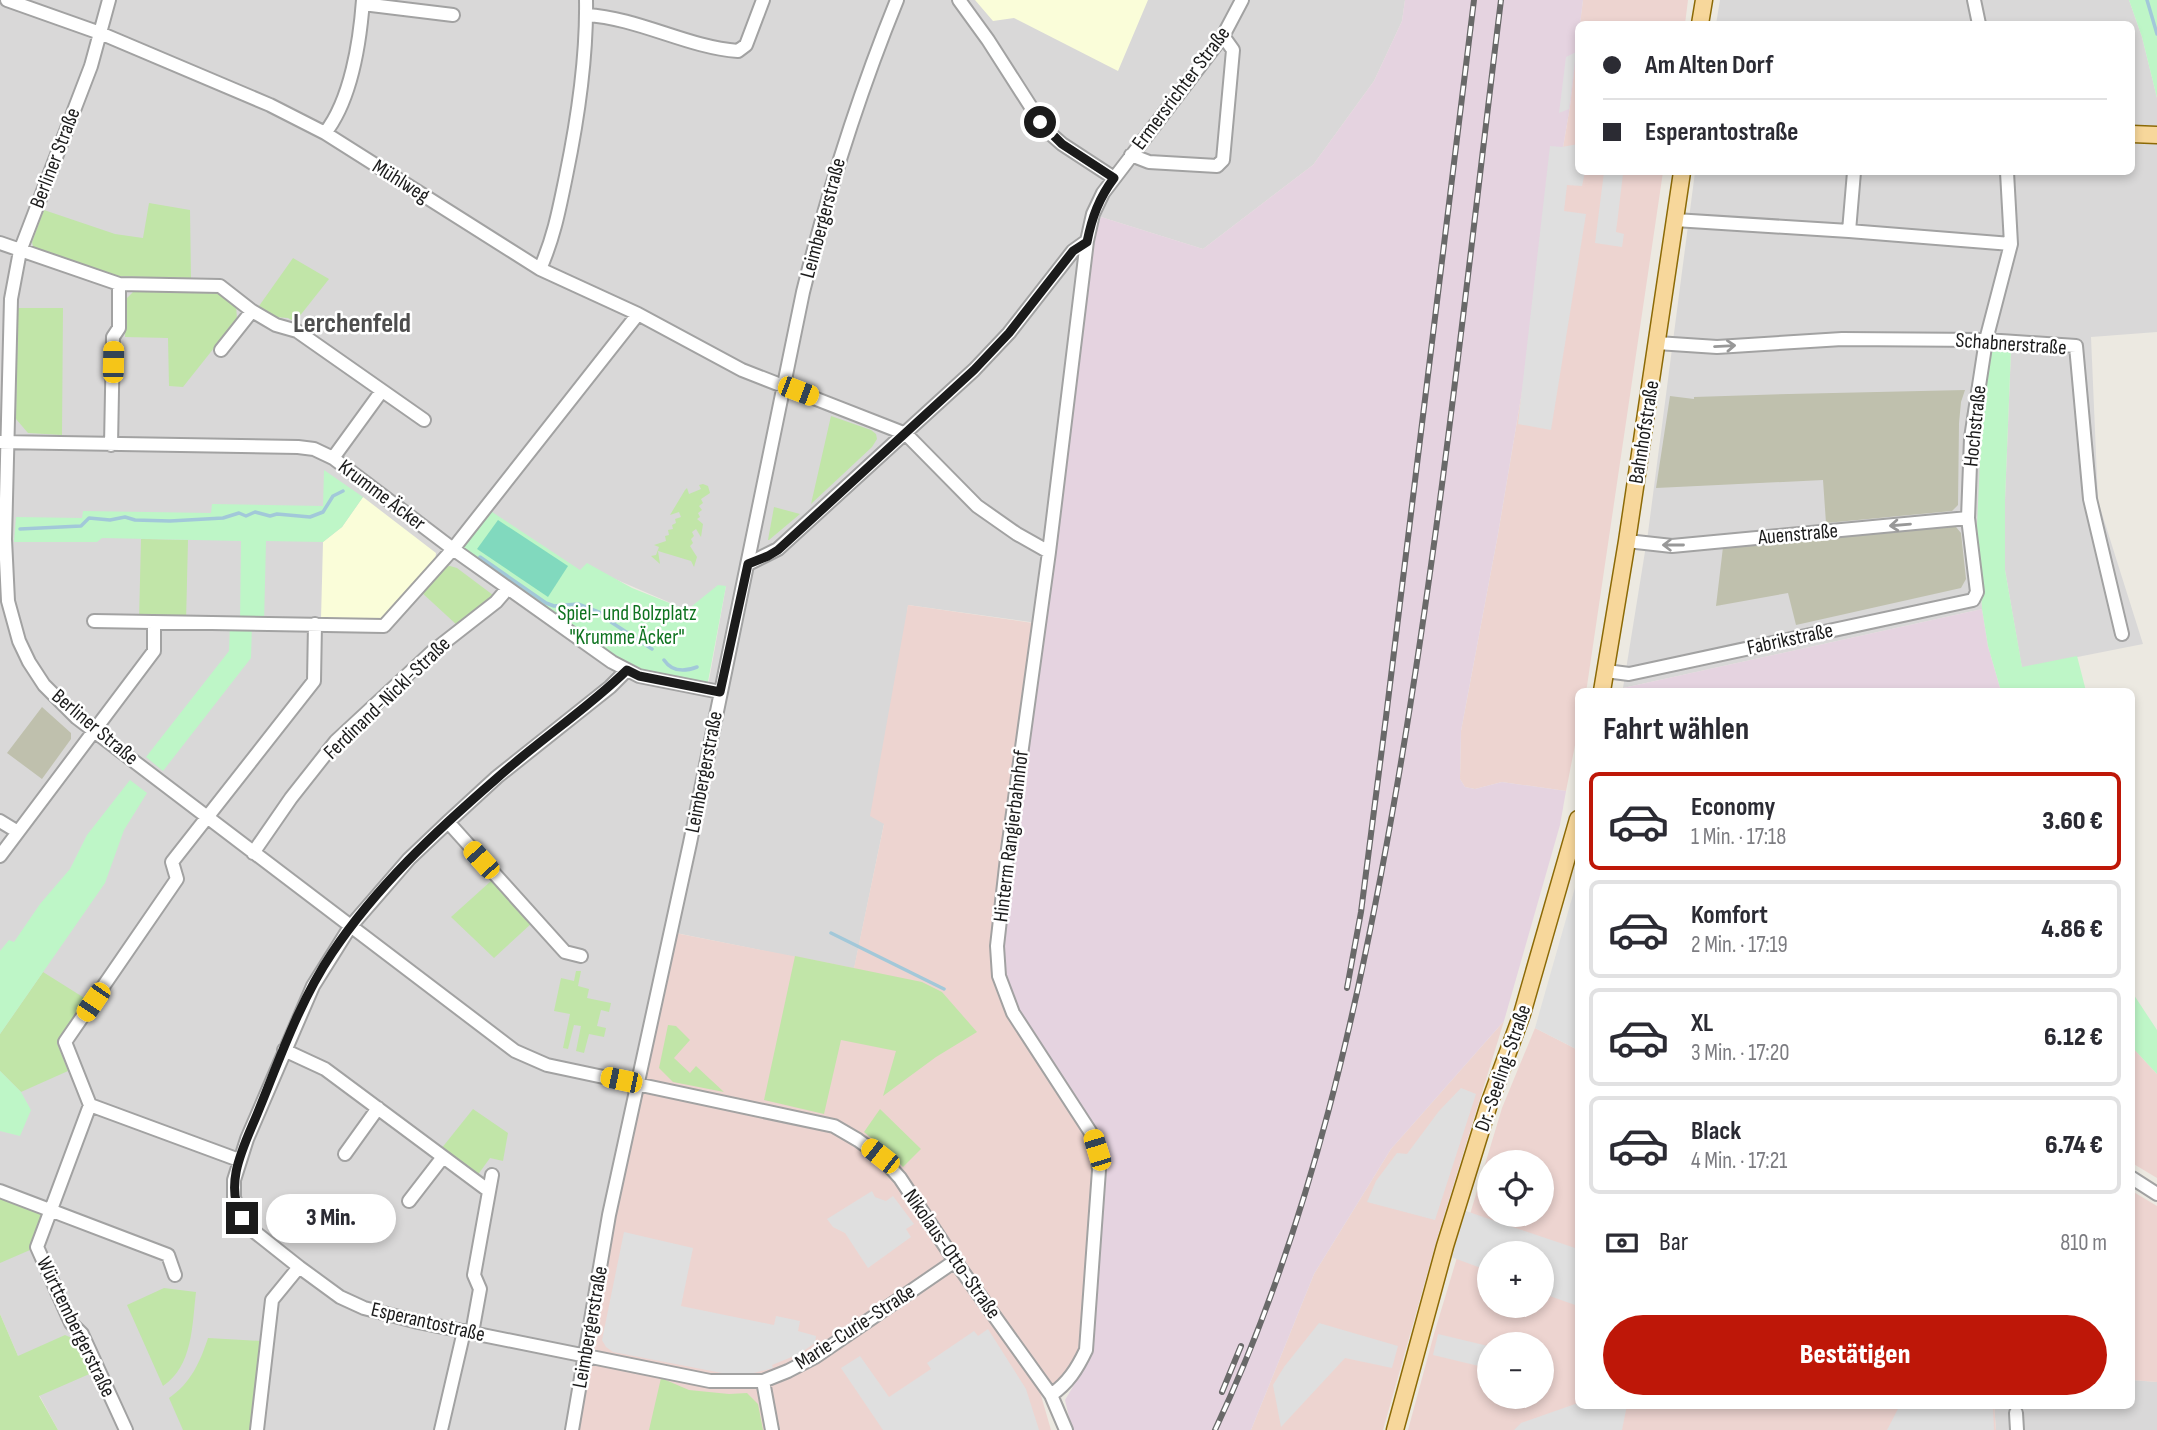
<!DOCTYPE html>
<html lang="de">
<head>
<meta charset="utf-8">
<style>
	:root { --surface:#fff; --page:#f2f2f3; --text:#2b2b33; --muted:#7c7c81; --line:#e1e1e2; --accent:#be1708 }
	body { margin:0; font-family:"Sofia Sans Condensed",sans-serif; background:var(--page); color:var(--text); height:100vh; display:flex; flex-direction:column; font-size:26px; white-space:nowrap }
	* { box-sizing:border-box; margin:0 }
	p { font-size:23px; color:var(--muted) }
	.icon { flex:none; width:38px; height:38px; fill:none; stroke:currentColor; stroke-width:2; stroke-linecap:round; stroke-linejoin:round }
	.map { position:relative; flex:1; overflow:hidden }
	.sheet { position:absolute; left:1575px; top:688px; width:560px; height:721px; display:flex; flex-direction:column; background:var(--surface); border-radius:10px; box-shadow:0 4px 10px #0003 }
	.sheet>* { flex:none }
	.top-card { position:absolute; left:1575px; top:21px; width:560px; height:154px; border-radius:10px; box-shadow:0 4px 10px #0003; display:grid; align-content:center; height:154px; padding:0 28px; background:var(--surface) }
	.controls { position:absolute; left:1477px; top:1150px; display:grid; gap:14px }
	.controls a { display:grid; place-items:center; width:77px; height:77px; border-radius:50%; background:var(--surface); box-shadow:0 4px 10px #0003; font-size:35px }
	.end { position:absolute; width:32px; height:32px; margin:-16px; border:9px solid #1b1b1b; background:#fff; box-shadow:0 0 0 4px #fff }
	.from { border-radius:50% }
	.bubble { position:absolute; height:49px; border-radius:24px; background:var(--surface); box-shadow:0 4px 10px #0003; font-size:23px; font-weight:800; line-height:49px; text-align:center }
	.car { position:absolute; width:21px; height:42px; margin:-21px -10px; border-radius:9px; box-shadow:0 0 5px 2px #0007; background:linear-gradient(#f5c518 24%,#345 0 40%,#f5c518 0 76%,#345 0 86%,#f5c518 0) }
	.top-card b { display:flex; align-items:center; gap:24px; height:66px; font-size:26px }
	.top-card b+b { border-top:2px solid var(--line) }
	.top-card i { width:18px; height:18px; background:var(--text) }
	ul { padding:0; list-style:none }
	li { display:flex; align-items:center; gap:21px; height:98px; margin:0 14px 10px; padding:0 14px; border:4px solid var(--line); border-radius:10px }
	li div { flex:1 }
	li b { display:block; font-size:26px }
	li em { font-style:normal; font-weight:800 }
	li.active { border-color:var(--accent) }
	li>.icon { width:63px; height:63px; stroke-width:1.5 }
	h2 { padding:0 28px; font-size:32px; line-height:84px }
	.pay { display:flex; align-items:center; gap:18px; height:77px; padding:0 28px; font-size:26px }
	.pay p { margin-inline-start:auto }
	.action { display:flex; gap:14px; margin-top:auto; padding:14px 28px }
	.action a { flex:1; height:80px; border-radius:42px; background:var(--accent); color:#fff; font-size:28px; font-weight:800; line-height:80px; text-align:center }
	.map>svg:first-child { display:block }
	.residential { fill:#d9d8d8; fill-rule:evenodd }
	.commercial { fill:#edd4d0; fill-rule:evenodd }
	.industrial { fill:#e5d3e0 }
	.education { fill:#fafdd9 }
	.construction { fill:#bfc0ad }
	.grass { fill:#c1e5a8 }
	.park { fill:#bef6c7 }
	.pitch { fill:#81d9be }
	.parking { fill:#dfdfdf }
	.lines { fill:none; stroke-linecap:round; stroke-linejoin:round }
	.stream { stroke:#a2c8d9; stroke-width:3.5 }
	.minor-casing { stroke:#a2a2a2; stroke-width:16 }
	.major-casing { stroke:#8c6a06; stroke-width:19 }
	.minor { stroke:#fff; stroke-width:12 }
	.major { stroke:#f7d79b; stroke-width:16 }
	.rail-casing { stroke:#696969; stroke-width:6 }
	.rail { stroke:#fff; stroke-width:3.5; stroke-dasharray:10; stroke-linecap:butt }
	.oneway { stroke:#989898 }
	.route { stroke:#1b1b1b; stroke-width:9 }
	.labels { text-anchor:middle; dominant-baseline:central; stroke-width:5; stroke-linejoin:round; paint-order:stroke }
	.street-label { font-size:21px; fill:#1b1b1b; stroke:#fff }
	.park-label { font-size:21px; fill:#0f7320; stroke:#fff }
	.district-label { font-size:28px; font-weight:bold; fill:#4e4e4e; stroke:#fff }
</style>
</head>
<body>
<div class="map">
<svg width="2157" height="1430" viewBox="0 0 2157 1430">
	<rect width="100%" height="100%" fill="#ece9e1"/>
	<path class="residential" d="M0 0H1405L1402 21 1374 81 1313 165 1203 249 1101 217 1044 624 908 605 884 824 854 969 671 932 572 1430H58L18 1356 0 1314ZM615 579 687 610 726 586 708 686Z
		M1720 0H2129L2142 37 2157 98V332L2091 337 2098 501 2143 644 2022 668 2005 570V500L2011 350 1994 347 1977 526 1982 609 1623 688 1648 533 1695 172H2132V24H1716Z
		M2132 1380 2157 1382V1430H1996L1994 1405H2132Z"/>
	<path class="commercial" d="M1583 0H1688L1685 24H1580Z
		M1578 36V172H1663L1587 686 1586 691H1578V730L1566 791 1502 782 1475 789 1465 787 1460 779 1461 731 1498 534 1570 106Z
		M908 605 1033 623 1004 830 991 965 997 993 1008 1017 1060 1093 1087 1138 1091 1152 1094 1172 1083 1337 1076 1359 1063 1377 1040 1392 1051 1430H572L670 932 854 968 884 824 870 816Z
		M1504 1021 1439 1232 1383 1430H1251L1314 1274 1391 1149Z
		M1535 1028 1578 1050V1405H1994L1996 1430H1408L1434 1334 1502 1108ZM1489 1162H1542V1214H1489ZM1489 1253H1542V1306H1489ZM1489 1344H1542V1396H1489Z
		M2132 1047 2157 1074V1178L2132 1163Z
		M2132 1191 2157 1206V1382L2132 1380Z"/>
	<path class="industrial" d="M1405 0H1583L1570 106 1498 534 1461 731 1460 779 1465 787 1475 789 1502 782 1566 791 1560 825 1504 1021 1391 1149 1314 1274 1251 1430H1072L1065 1400 1092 1355 1102 1224 1104 1169 1101 1148 1018 1013 1005 977 1004 947 1092 245 1101 217 1203 249 1313 165 1374 81 1402 21Z
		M1982 609 1988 646 2001 691H1621L1623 688Z"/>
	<path class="education" d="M975 0H1148L1118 71 1014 18 993 21Z
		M363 497 436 553 435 563 381 621 321 619 323 542 342 527Z"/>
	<path class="construction" d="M1965 390 1961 402 1959 423 1958 505 1952 511 1826 523 1823 480 1656 488 1670 396 1694 399V397L1789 394Z
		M1950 527H1956L1961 533 1966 579 1961 588 1796 625 1788 593 1716 606 1723 547Z
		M42 707 71 733V739L42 779 7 753Z"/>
	<path class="grass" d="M149 203 190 210 191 278 106 276 34 250 32 242 44 210 115 234 143 238Z
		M293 258 329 279 295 322 288 318 274 317 259 306Z
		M136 289 217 291 236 305 237 319 183 387 169 386 168 338 125 337 126 299Z
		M18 308H63L62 435 28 433 16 419Z
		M831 416 871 430 876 434 877 439 872 447 811 504Z
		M703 484 708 486 710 493 701 499 703 503 699 506 702 510 698 513 700 517 697 519 703 524 701 537 696 529 692 532 694 536 691 539 693 543 690 546 697 557 694 567 691 561 658 551 660 564 651 556 656 555 659 547 654 545 666 541 665 536 669 535 668 530 673 529 672 525 676 523 675 519 681 517 679 512 670 515 685 490 687 488 689 494 701 489 699 485Z
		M774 507 800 514 769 540H768Z
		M141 539 188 540 186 622 139 621Z
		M450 566 457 568 497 598 458 626 420 591 441 567Z
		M491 881 532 923 494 958 451 917Z
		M795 956 922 982 942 992 977 1032 936 1057 883 1096 896 1051 841 1040 824 1114 764 1100Z
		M576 971H581L578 986 589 989 587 998 611 1003 609 1012 601 1010 597 1026 606 1028 604 1037 589 1034 584 1053 576 1051 581 1026 574 1025 568 1049 563 1048 570 1014 554 1011 561 978 574 981Z
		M43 972 86 999 57 1043 68 1071 21 1092 0 1071V1034Z
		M668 1025 676 1026 690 1040 674 1058 690 1073 696 1066 724 1092 673 1082 659 1068Z
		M473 1109 508 1133 503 1161 490 1158 477 1176 441 1149Z
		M880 1109 921 1149 903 1167 887 1151 864 1132Z
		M0 1191 51 1210 37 1247 0 1263Z
		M164 1288 196 1292C192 1325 193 1366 163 1386L127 1305Z
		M0 1314 18 1356 65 1335 79 1341 94 1372 39 1396 58 1430H0Z
		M208 1338 262 1341 252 1430H183L169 1398C191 1383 200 1362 208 1338Z
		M661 1378 689 1390 729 1394 747 1393 758 1404 763 1430H649Z"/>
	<path class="park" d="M2129 0H2157V98L2142 37Z
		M1994 347 2011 350 2005 500V570L2022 667 2077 656 2086 691H2001L1988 646 1982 609 1977 526 1984 375Z
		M324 470 363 497 342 527 323 542 266 541 264 623H252L251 658 163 771 146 757 229 651 230 622H240L241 541 102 538 97 542H14L16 517 82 518 83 511 211 513 212 504 323 506Z
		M486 508 580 570 587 563 632 588 687 610 718 585 726 586 707 687 639 670 613 660 460 547Z
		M130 780 147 793 124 830 105 883 0 1034V951L9 940 14 942 40 904 70 869 87 835Z
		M2132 992 2157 1030V1074L2132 1047Z
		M0 1071 21 1092 31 1110 20 1136 0 1131Z"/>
	<path class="pitch" d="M498 520 568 566 548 597 477 549Z"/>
	<path class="parking" d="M1576 52 1569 109 1559 113 1566 57Z
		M1578 144V172H1585L1582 186 1567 185 1564 211 1586 214 1551 430 1518 424 1550 146 1562 147Z
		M1604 172 1623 174 1616 232 1624 234 1622 247 1595 243Z
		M1578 877V1050L1535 1028Z
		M1461 1088 1476 1094 1435 1220 1367 1202 1376 1181 1397 1153 1407 1154 1439 1111Z
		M872 1191 875 1197 886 1201 893 1196 914 1224 906 1229 911 1237 868 1268 845 1233 833 1227 827 1219Z
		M1457 1208 1578 1249V1306L1544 1294 1546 1287 1542 1286V1253H1489V1271L1443 1254Z
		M624 1232 693 1248 681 1306 774 1325 776 1316 800 1321 798 1331 816 1336 815 1343 799 1354 772 1365 773 1368 754 1373H722L613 1352 606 1347 602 1340Z
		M1319 1323 1398 1346 1392 1368 1345 1358 1281 1427 1273 1385 1284 1367Z
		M988 1329 1026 1389 1039 1430H883L841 1368 860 1356 889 1397 931 1369 927 1363 974 1331 978 1336Z
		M1438 1334 1488 1346 1483 1367 1433 1355Z
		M1578 1403V1405H1627L1622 1430H1514L1521 1423Z
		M1900 1405H1993L1994 1430H1887Z"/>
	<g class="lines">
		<path class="stream" d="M2147 0 2157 34
			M20 529 81 526 89 518 110 520 125 517 135 520 170 521 223 518 239 513 246 516 255 512 270 516 277 514 310 517 323 512 333 496 343 491
			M480 557 546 603 554 606 578 604 601 613
			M611 622 652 649
			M664 660C672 672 684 672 697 667
			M831 933 944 989"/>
		<g class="minor-casing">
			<path id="minor" d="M7 0 100 33 270 105 325 133 540 269 638 314 742 370 906 434 977 506 1017 534 1049 552
				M109 0 91 66 20 251 11 299 5 539 8 601 19 641 29 662 44 685 77 718 515 1051 547 1065 834 1126 858 1140 880 1156 900 1178 955 1261 1051 1395 1066 1430
				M959 0 988 40 1045 129 1062 144 1114 178
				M1974 0 1979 24
				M363 4 453 15
				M586 15C639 18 686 47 738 51L746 45 763 0
				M325 133C351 100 360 41 363 0
				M1131 155 1149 162 1217 166 1223 160 1233 50 1223 36
				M1675 220 1849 231 2011 244
				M1849 231 1854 172
				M0 243 119 284 220 286 252 311 276 325 297 331 424 420
				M540 269C554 237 559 210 566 176 578 118 587 60 586 0
				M1657 343 1717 347 1842 339 1986 340 2076 346 2090 499 2122 634
				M221 350 252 311
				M0 442 298 447 314 449 333 458 453 549 612 662 639 676 720 692
				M111 445 113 337 119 328V284
				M333 458 381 392
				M1627 541 1672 546 1968 518
				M748 564 778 549 974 370 1009 333 1073 251 1087 241
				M94 621 384 626 453 549 638 314
				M627 670 610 687 497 777 448 822 409 859 350 927 313 986 247 1139 234 1180V1197L238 1211 251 1229 299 1267 340 1297 364 1308 418 1322 710 1381H763L788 1371 815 1357 955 1261
				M1606 671 1629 674 1973 600 1977 592 1968 518 1971 438 1986 340 2011 244 2007 172
				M0 821 18 832
				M448 822 565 952 581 956
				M253 853 291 798 336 741 432 652 496 602 508 588
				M0 856 154 651V622
				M284 1050 325 1069 489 1191
				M90 1105 65 1042 177 879 172 862 314 681 315 624
				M90 1105 37 1247 71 1323 82 1334 126 1430
				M90 1105 239 1160
				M345 1154 378 1108
				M2132 1178 2157 1194
				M0 1191 168 1255 175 1275
				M409 1201 443 1157
				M472 1333 480 1289 474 1275 492 1175
				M763 1381 772 1430
				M1051 1395C1068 1383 1077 1369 1086 1350L1099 1170 1097 1150 1093 1136 1013 1013 999 976 997 946 1008 849 1049 552 1087 241 1093 214 1103 193 1223 36 1242 0
				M2016 1413 2017 1430
				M257 1430 272 1300 299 1267
				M441 1430 464 1331
				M572 1430 609 1215 690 843 803 292C828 191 858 96 897 0"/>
		</g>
		<g class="major-casing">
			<path id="major" d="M1700 24 1704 0
				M2132 134 2157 135
				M1602 691 1627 541 1682 172
				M1395 1430 1445 1246 1489 1104 1522 1014 1578 819"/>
		</g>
		<use href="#minor" class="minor"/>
		<use href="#major" class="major"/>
		<g class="rail-casing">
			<path id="rail" d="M1347 988 1361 912 1386 717 1474 0
				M1222 1392 1241 1346
				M1215 1430C1311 1226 1360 1002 1398 780 1442 522 1469 260 1501 0"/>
		</g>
		<use href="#rail" class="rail"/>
	</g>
	<defs><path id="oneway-shaft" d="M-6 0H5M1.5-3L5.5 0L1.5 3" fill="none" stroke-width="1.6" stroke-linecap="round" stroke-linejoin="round" transform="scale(1.75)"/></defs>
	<g class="oneway">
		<use href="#oneway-shaft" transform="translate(1725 346) rotate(-3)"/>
		<use href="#oneway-shaft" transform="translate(1900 525) rotate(175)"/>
		<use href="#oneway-shaft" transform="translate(1673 545) rotate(180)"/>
	</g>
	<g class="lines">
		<path class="route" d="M242 1218C222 1181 247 1141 260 1107 281 1055 301 999 332 953 376 887 436 831 496 779 538 741 586 710 627 670L639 676 720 692 748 564 768 556 778 550 974 370 1009 333 1073 251 1087 242C1092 217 1099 198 1114 178L1062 144 1040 122"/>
	</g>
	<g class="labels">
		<g class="street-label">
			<text transform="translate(1181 88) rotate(-53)">Ermersrichter Straße</text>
			<text transform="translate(55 158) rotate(-69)">Berliner Straße</text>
			<text transform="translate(401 181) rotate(32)">Mühlweg</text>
			<text transform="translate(823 218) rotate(-75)">Leimbergerstraße</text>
			<text transform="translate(2011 344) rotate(4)">Schabnerstraße</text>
			<text transform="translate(1975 426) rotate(-84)">Hochstraße</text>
			<text transform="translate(1644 432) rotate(-81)">Bahnhofstraße</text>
			<text transform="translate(382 495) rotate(37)">Krumme Äcker</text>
			<text transform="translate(1798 534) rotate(-5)">Auenstraße</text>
			<text transform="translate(1790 639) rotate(-12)">Fabrikstraße</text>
			<text transform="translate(387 698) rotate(-44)">Ferdinand-Nickl-Straße</text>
			<text transform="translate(95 727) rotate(40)">Berliner Straße</text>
			<text transform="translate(704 772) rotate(-79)">Leimbergerstraße</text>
			<text transform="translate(1011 836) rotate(-83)">Hinterm Rangierbahnhof</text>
			<text transform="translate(1503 1068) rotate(-71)">Dr.-Seeling-Straße</text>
			<text transform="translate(952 1254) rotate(55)">Nikolaus-Otto-Straße</text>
			<text transform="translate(428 1322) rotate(13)">Esperantostraße</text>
			<text transform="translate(76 1327) rotate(64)">Württembergerstraße</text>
			<text transform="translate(590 1327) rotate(-80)">Leimbergerstraße</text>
			<text transform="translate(855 1327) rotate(-33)">Marie-Curie-Straße</text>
		</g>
		<g class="park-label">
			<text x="627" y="613">Spiel- und Bolzplatz<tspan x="627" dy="24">"Krumme Äcker"</tspan></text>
		</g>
		<g class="district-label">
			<text x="352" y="323">Lerchenfeld</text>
		</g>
	</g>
</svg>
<div class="controls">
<a><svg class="icon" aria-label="locate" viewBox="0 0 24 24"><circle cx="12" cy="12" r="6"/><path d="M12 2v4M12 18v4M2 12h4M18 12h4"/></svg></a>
<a>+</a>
<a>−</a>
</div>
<i class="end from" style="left:1040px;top:122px"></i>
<i class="end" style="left:242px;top:1218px"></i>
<div class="bubble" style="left:266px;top:1194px;width:130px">3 Min.</div>
<i class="car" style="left:113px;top:362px;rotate:1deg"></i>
<i class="car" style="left:798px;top:391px;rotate:111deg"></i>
<i class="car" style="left:481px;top:860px;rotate:318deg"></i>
<i class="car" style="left:93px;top:1002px;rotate:214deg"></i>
<i class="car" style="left:621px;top:1080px;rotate:282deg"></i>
<i class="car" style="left:1097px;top:1150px;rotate:343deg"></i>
<i class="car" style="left:880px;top:1156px;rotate:308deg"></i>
<div class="top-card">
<b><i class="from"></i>Am Alten Dorf</b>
<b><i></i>Esperantostraße</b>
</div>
<section class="sheet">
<h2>Fahrt wählen</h2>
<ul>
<li class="active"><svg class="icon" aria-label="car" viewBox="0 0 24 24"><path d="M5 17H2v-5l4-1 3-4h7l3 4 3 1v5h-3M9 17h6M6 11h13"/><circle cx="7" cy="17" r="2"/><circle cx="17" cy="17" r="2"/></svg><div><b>Economy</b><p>1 Min. · 17:18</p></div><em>3.60 €</em></li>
<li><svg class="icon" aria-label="car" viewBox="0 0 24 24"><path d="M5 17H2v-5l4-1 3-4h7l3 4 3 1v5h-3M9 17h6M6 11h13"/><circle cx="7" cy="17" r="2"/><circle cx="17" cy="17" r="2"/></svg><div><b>Komfort</b><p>2 Min. · 17:19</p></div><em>4.86 €</em></li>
<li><svg class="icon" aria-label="car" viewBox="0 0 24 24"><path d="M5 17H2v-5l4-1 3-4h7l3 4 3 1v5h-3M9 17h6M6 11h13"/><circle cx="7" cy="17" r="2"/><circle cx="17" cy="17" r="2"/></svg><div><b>XL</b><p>3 Min. · 17:20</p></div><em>6.12 €</em></li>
<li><svg class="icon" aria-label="car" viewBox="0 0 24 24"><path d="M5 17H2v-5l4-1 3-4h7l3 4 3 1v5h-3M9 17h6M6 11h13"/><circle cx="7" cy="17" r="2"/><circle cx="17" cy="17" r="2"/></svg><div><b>Black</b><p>4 Min. · 17:21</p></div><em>6.74 €</em></li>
</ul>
<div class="pay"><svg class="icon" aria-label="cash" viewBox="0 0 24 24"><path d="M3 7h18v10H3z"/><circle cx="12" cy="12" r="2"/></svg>Bar<p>810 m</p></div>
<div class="action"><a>Bestätigen</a></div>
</section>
</div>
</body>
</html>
